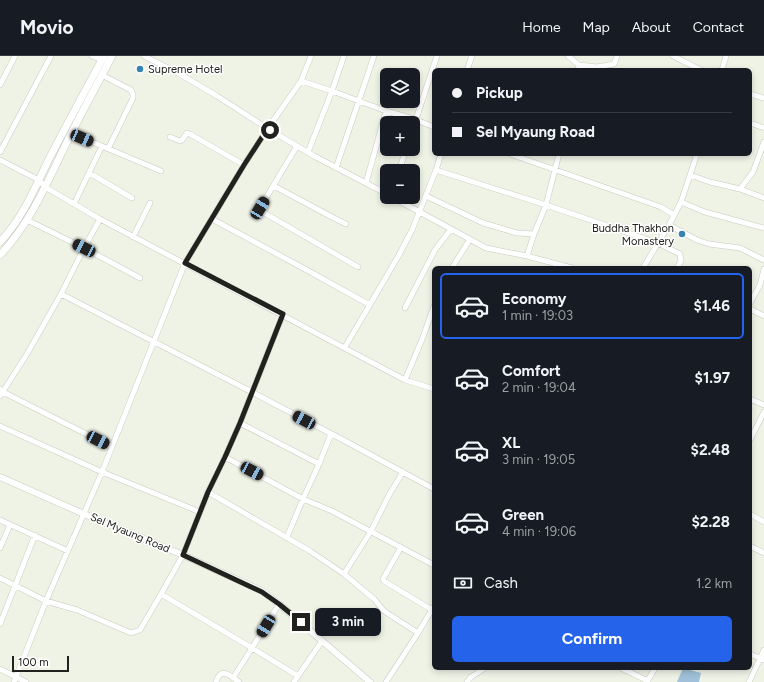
<!DOCTYPE html>
<html lang="en">
<head>
<meta charset="utf-8">
<style>
	:root { --surface:#171b24; --page:#242831; --text:#f1f3f6; --muted:#9ea1a6; --line:#363941; --accent:#2563eb }
	body { margin:0; font-family:Figtree,sans-serif; background:var(--page); color:var(--text); height:100vh; display:flex; flex-direction:column; font-size:15px; white-space:nowrap }
	* { box-sizing:border-box; margin:0 }
	p { font-size:13px; color:var(--muted) }
	.icon { flex:none; width:22px; height:22px; fill:none; stroke:currentColor; stroke-width:2; stroke-linecap:round; stroke-linejoin:round }
	.map { position:relative; flex:1; overflow:hidden }
	.sheet { position:absolute; left:432px; top:210px; width:320px; height:404px; display:flex; flex-direction:column; background:var(--surface); border-radius:6px; box-shadow:0 2px 6px #0003 }
	.sheet>* { flex:none }
	.top-card { position:absolute; left:432px; top:12px; width:320px; height:88px; border-radius:6px; box-shadow:0 2px 6px #0003; display:grid; align-content:center; height:88px; padding:0 20px; background:var(--surface) }
	.fabs { position:absolute; left:380px; top:12px; display:grid; gap:8px }
	.fabs a { display:grid; place-items:center; width:40px; height:40px; border-radius:6px; background:var(--surface); box-shadow:0 2px 6px #0003; font-size:20px }
	.scale { position:absolute; left:12px; bottom:10px; width:57px; box-sizing:border-box; padding-left:4px; border:2px solid #21221e; border-top:0; font-size:11px; line-height:14px; white-space:nowrap; color:#21221e; -webkit-text-stroke:3px #fff; paint-order:stroke }
	.end { position:absolute; width:18px; height:18px; margin:-9px; border:5px solid #21221e; background:#fff; box-shadow:0 0 0 2px #fff }
	.from { border-radius:50% }
	.bubble { position:absolute; height:28px; border-radius:6px; background:var(--surface); box-shadow:0 2px 6px #0003; font-size:13px; font-weight:700; line-height:28px; text-align:center }
	.car { position:absolute; width:12px; height:24px; margin:-12px -6px; border-radius:5px; box-shadow:0 0 3px 1px #0007; background:linear-gradient(#222 24%,#8ab4d8 0 40%,#222 0 76%,#8ab4d8 0 86%,#222 0) }
	.top-card b { display:flex; align-items:center; gap:14px; height:38px; font-size:15px }
	.top-card b+b { border-top:1px solid var(--line) }
	.top-card i { width:10px; height:10px; background:var(--text) }
	ul { padding:7px 0 0; list-style:none }
	li { display:flex; align-items:center; gap:12px; height:66px; margin:0 8px 6px; padding:0 12px; border:2px solid transparent; border-radius:6px }
	li div { flex:1 }
	li b { display:block; font-size:15px }
	li em { font-style:normal; font-weight:700 }
	li.on { border-color:var(--accent) }
	li>.icon { width:36px; height:36px; stroke-width:1.5 }
	.pay { display:flex; align-items:center; gap:10px; height:44px; padding:0 20px; font-size:15px }
	.pay p { margin-inline-start:auto }
	.primary-button { display:flex; gap:8px; margin-top:auto; padding:8px 20px }
	.primary-button a { flex:1; height:46px; border-radius:6px; background:var(--accent); color:#fff; font-size:16px; font-weight:700; line-height:46px; text-align:center }
	header { display:flex; align-items:center; gap:24px; box-sizing:border-box; height:56px; padding:0 20px; background:var(--surface); border-bottom:1px solid var(--line) }
	header strong { font-size:19px }
	nav { display:flex; gap:22px; margin-inline-start:auto; font-size:14px }
	.map>svg:first-child { display:block }
	.water { fill:#a0c1d9 }
	.lines { fill:none; stroke-linecap:round; stroke-linejoin:round }
	.minor-casing { stroke:#c7cbbf; stroke-width:6 }
	.major-casing { stroke:#c7cbbf; stroke-width:7 }
	.highway-casing { stroke:#c7cbbf; stroke-width:8 }
	.minor { stroke:#fff; stroke-width:5 }
	.major { stroke:#fff; stroke-width:6 }
	.highway { stroke:#fff; stroke-width:7 }
	.route { stroke:#21221e; stroke-width:5 }
	.poi-dot { fill:#3582b5; stroke:#fff; stroke-width:1.5 }
	.labels { text-anchor:middle; dominant-baseline:central; stroke-width:3; stroke-linejoin:round; paint-order:stroke }
	.poi-label { font-size:11px; fill:#21221e; stroke:#fff; text-anchor:start }
	.street-label { font-size:11px; fill:#21221e; stroke:#fff }
</style>
</head>
<body>
<header>
<strong>Movio</strong>
<nav><a>Home</a><a>Map</a><a>About</a><a>Contact</a></nav>
</header>
<div class="map">
<svg width="764" height="626" viewBox="0 0 764 626">
	<rect width="100%" height="100%" fill="#eff3e6"/>
	<path class="water" d="M683 612 701 617 699 626H677Z"/>
	<g class="lines">
		<g class="minor-casing">
			<path id="minor" d="M92 0 102 4
				M144 0 178 17 217 40 270 74 314 100 387 138
				M568 0 579 9 578 14
				M673 0 701 14
				M579 9 597 11 614 8 617 0
				M467 14 472 0
				M722 14 726 0
				M102 19 131 34 133 39V42L108 93
				M301 25 332 35 386 55 414 63 434 71
				M0 29 15 0
				M750 38 764 42
				M750 67 764 72
				M413 72 437 0
				M71 77 161 115
				M170 81 180 85 182 84 187 77 190 78 244 109
				M297 90 260 152 261 155 358 211
				M0 96 51 0
				M308 96 332 35 344 0
				M510 98 661 151 674 159
				M0 104 39 124 45 131 100 163 405 324 434 333
				M336 112 374 0
				M436 114 546 149 658 187 680 198 681 205 677 212
				M399 115 406 93
				M88 119 102 90
				M690 119 710 126 740 133 764 142
				M366 127 386 55
				M274 130 330 160 346 168
				M740 133 753 116 764 86
				M426 140 483 167 517 177 534 178
				M392 141 486 192 527 200 572 212
				M681 146 705 156 764 172
				M74 148 88 119H93L132 142
				M212 163 305 213 370 249
				M27 164 84 192 140 222
				M669 169 697 184 709 188 740 192 764 204
				M133 181 150 147
				M527 200 534 178 546 149 559 98
				M452 212 470 183
				M643 212 669 169 681 146 697 98
				M61 238 252 336 347 386 434 433
				M750 247 760 229 764 213
				M405 252 435 194 451 173
				M750 253 764 260
				M283 258 240 367 225 401 208 436 183 499 161 538 252 592 298 620
				M345 291 399 199 412 174 436 114 441 98
				M405 324 423 281 434 250
				M0 333 3 336 112 391
				M0 340 27 298 61 238 84 192 100 163
				M750 343 764 349
				M240 367 319 408
				M0 370 102 416 200 456
				M750 384 764 356
				M225 401 303 443 332 455 434 509
				M208 436 310 495 344 518 374 543 384 555 418 577
				M750 458 764 466
				M0 464 68 495
				M287 481 303 443 319 408 331 378
				M750 490 764 497
				M401 491 383 523 384 525 432 554
				M0 492 10 469
				M344 518 371 475 389 439 403 416
				M0 522 46 545 77 554 131 577 140 574 161 538
				M0 568 35 479
				M750 598 764 604
				M621 612 648 625
				M0 613 26 626
				M233 622 252 592 279 548
				M14 626 46 545 102 416 185 207 244 109 268 72 301 25 311 0
				M216 626C217 623 219 619 221 618 226 615 235 623 239 626
				M294 626 322 585
				M386 626 418 577 434 550
				M467 626 471 621 485 612
				M647 626 655 612
				M749 626 764 594"/>
		</g>
		<g class="major-casing">
			<path id="major" d="M0 421 84 458 183 499 262 535 279 548 370 626"/>
		</g>
		<g class="highway-casing">
			<path id="highway" d="M0 186C22 163 34 134 48 105 66 70 85 35 104 0
				M0 199C29 169 46 129 64 92 79 61 96 31 112 0"/>
		</g>
		<use href="#minor" class="minor"/>
		<use href="#major" class="major"/>
		<use href="#highway" class="highway"/>
	</g>
	<g class="lines">
		<path class="route" d="M270 74 268 72 244 109 185 207 283 258 240 367 225 401 208 436 183 499 262 536 279 548 301 566"/>
	</g>
	<g class="poi-dot">
		<circle cx="140" cy="13" r="4"/>
		<circle cx="682" cy="178" r="4"/>
	</g>
	<g class="labels">
		<g class="poi-label">
			<text x="148" y="13">Supreme Hotel</text>
			<text x="674" y="172" text-anchor="end">Buddha Thakhon<tspan x="674" dy="13">Monastery</tspan></text>
		</g>
		<g class="street-label">
			<text transform="translate(130 477) rotate(23)">Sel Myaung Road</text>
		</g>
	</g>
</svg>
<div class="fabs">
<a><svg class="icon" aria-label="layers" viewBox="0 0 24 24"><path d="M12 4l9 5-9 5-9-5zM3 14l9 5 9-5"/></svg></a>
<a>+</a>
<a>−</a>
</div>
<div class="scale">100 m</div>
<i class="end from" style="left:270px;top:74px"></i>
<i class="end" style="left:301px;top:566px"></i>
<div class="bubble" style="left:315px;top:552px;width:66px">3 min</div>
<i class="car" style="left:82px;top:82px;rotate:113deg"></i>
<i class="car" style="left:260px;top:152px;rotate:31deg"></i>
<i class="car" style="left:84px;top:192px;rotate:296deg"></i>
<i class="car" style="left:304px;top:364px;rotate:298deg"></i>
<i class="car" style="left:98px;top:384px;rotate:117deg"></i>
<i class="car" style="left:252px;top:415px;rotate:118deg"></i>
<i class="car" style="left:266px;top:570px;rotate:211deg"></i>
<div class="top-card">
<b><i class="from"></i>Pickup</b>
<b><i></i>Sel Myaung Road</b>
</div>
<section class="sheet">
<ul>
<li class="on"><svg class="icon" aria-label="car" viewBox="0 0 24 24"><path d="M5 17H2v-5l4-1 3-4h7l3 4 3 1v5h-3M9 17h6M6 11h13"/><circle cx="7" cy="17" r="2"/><circle cx="17" cy="17" r="2"/></svg><div><b>Economy</b><p>1 min · 19:03</p></div><em>$1.46</em></li>
<li><svg class="icon" aria-label="car" viewBox="0 0 24 24"><path d="M5 17H2v-5l4-1 3-4h7l3 4 3 1v5h-3M9 17h6M6 11h13"/><circle cx="7" cy="17" r="2"/><circle cx="17" cy="17" r="2"/></svg><div><b>Comfort</b><p>2 min · 19:04</p></div><em>$1.97</em></li>
<li><svg class="icon" aria-label="car" viewBox="0 0 24 24"><path d="M5 17H2v-5l4-1 3-4h7l3 4 3 1v5h-3M9 17h6M6 11h13"/><circle cx="7" cy="17" r="2"/><circle cx="17" cy="17" r="2"/></svg><div><b>XL</b><p>3 min · 19:05</p></div><em>$2.48</em></li>
<li><svg class="icon" aria-label="car" viewBox="0 0 24 24"><path d="M5 17H2v-5l4-1 3-4h7l3 4 3 1v5h-3M9 17h6M6 11h13"/><circle cx="7" cy="17" r="2"/><circle cx="17" cy="17" r="2"/></svg><div><b>Green</b><p>4 min · 19:06</p></div><em>$2.28</em></li>
</ul>
<div class="pay"><svg class="icon" aria-label="cash" viewBox="0 0 24 24"><path d="M3 7h18v10H3z"/><circle cx="12" cy="12" r="2"/></svg>Cash<p>1.2 km</p></div>
<div class="primary-button"><a>Confirm</a></div>
</section>
</div>
</body>
</html>
